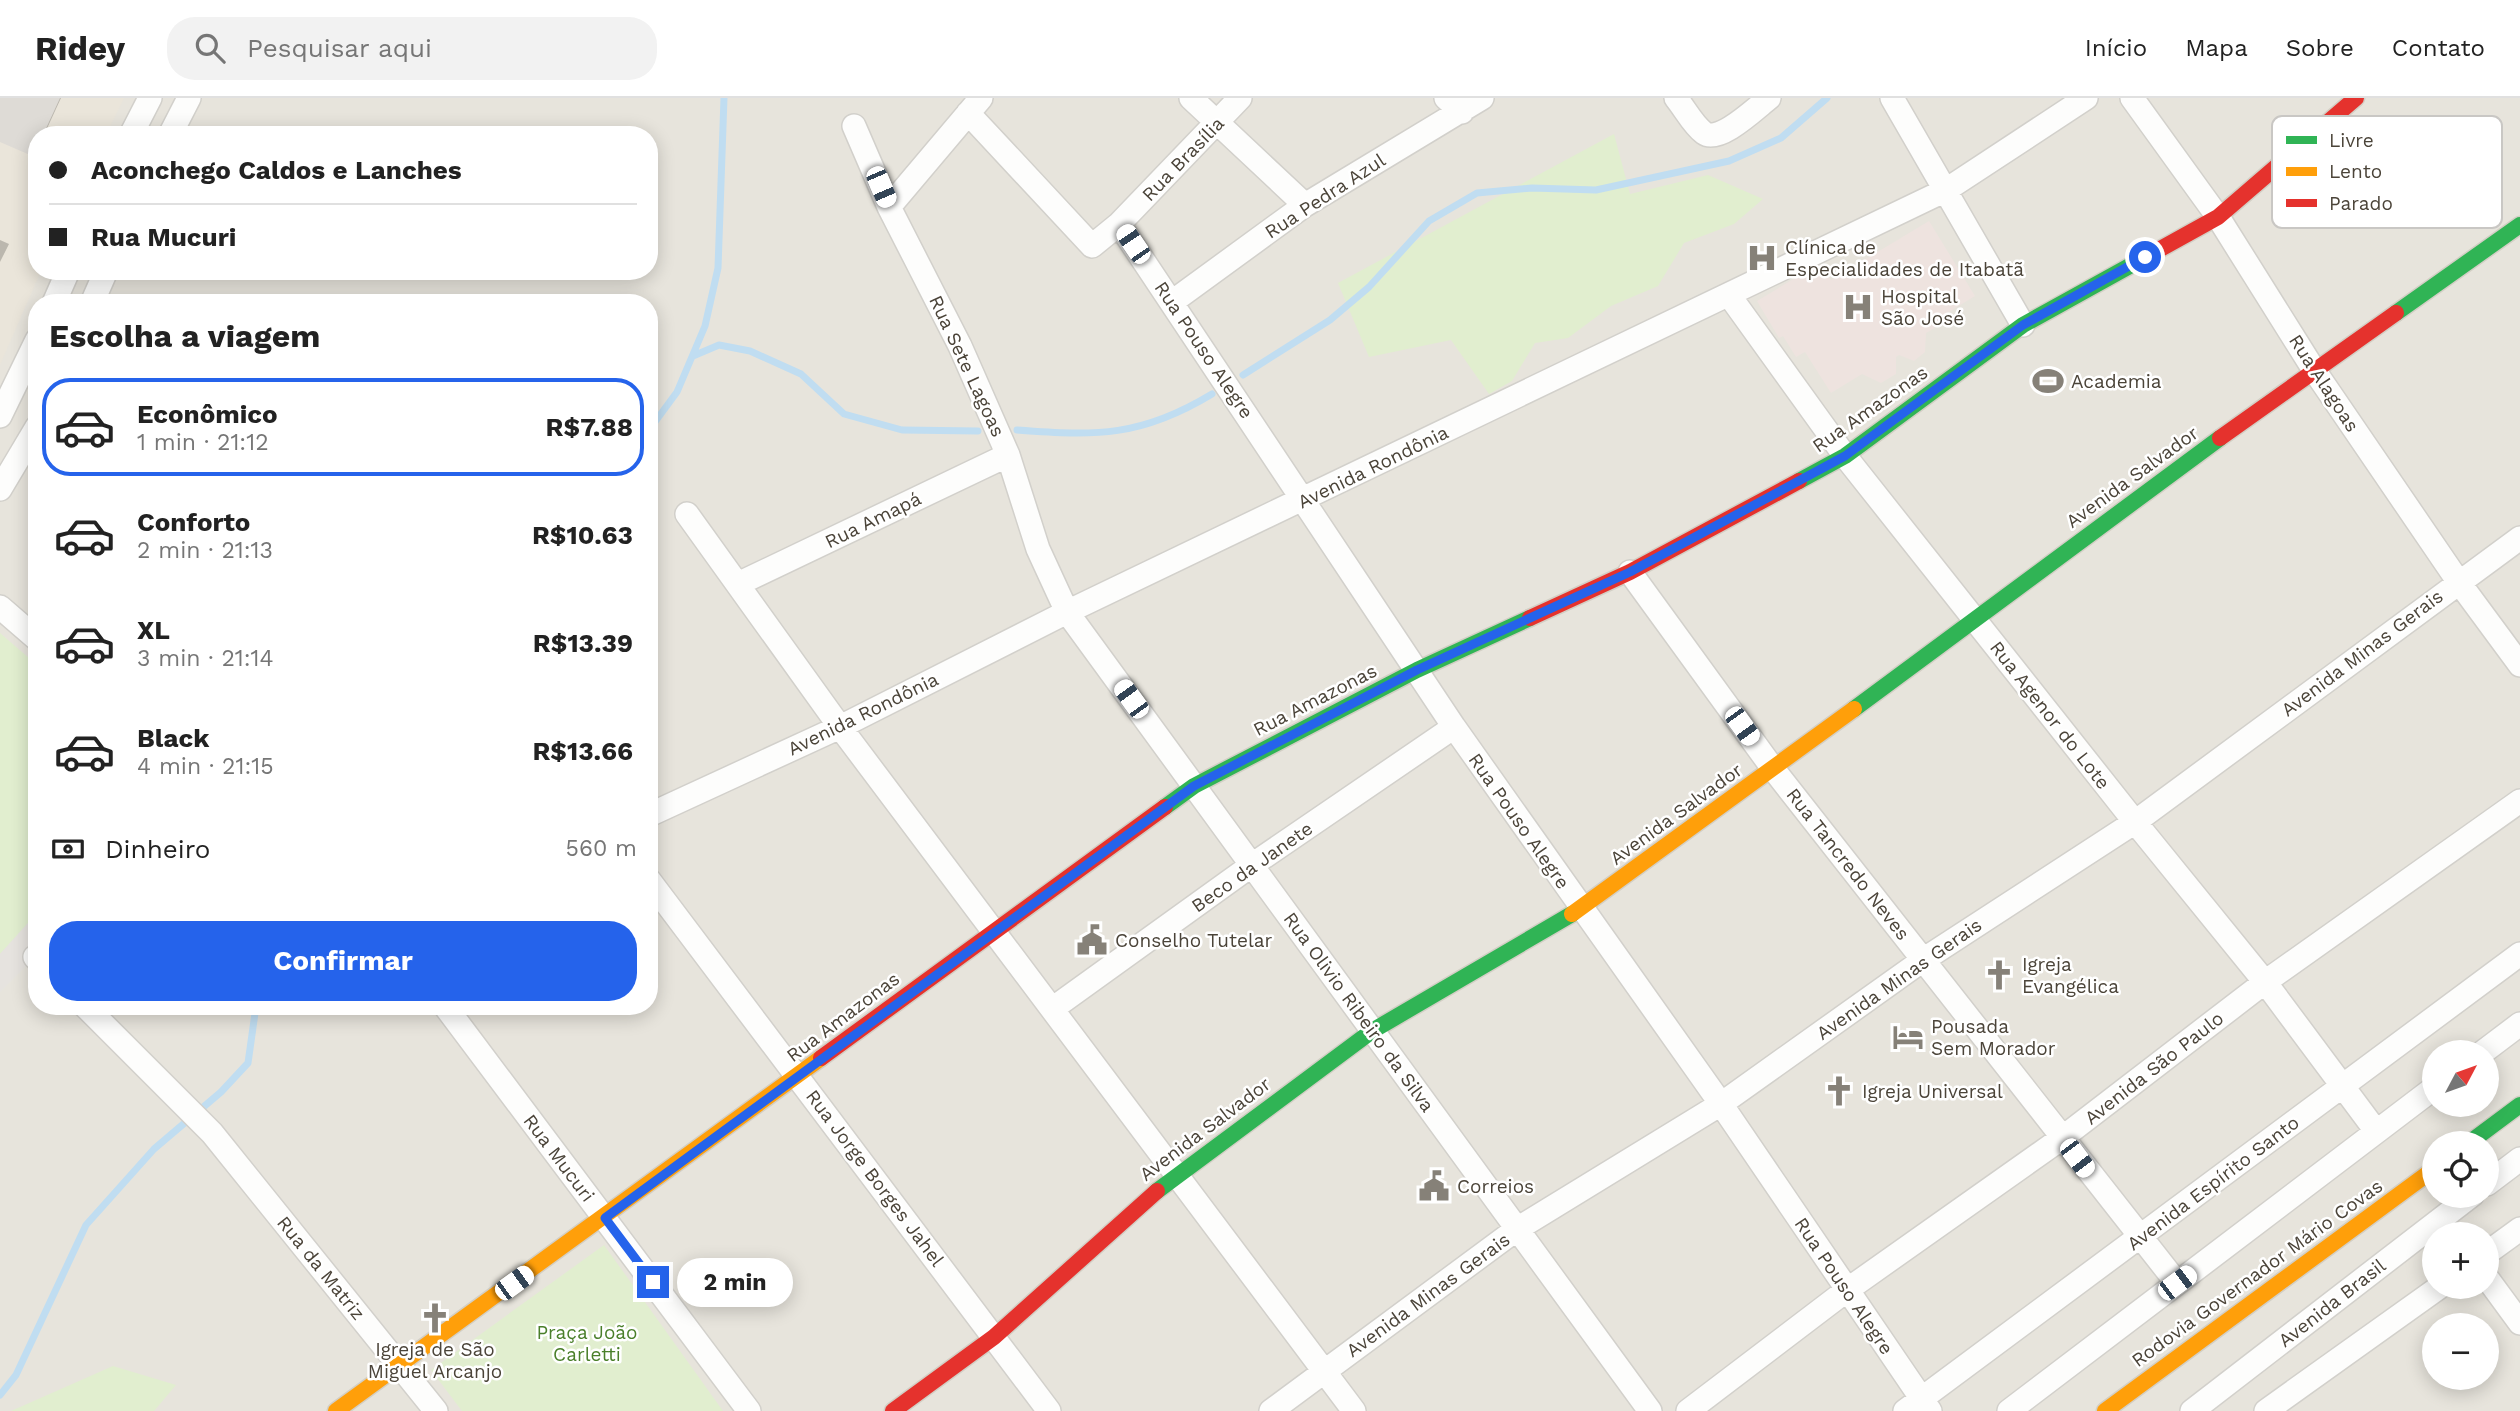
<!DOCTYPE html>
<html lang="pt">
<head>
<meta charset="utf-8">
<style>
	:root { --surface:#fff; --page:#f2f2f2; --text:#222; --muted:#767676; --line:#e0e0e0; --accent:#2563eb }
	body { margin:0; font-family:"Work Sans",sans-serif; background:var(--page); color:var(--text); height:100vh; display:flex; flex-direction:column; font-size:26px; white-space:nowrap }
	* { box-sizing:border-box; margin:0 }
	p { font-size:23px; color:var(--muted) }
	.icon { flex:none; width:38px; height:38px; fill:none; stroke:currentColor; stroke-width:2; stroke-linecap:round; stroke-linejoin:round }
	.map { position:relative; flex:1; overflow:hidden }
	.details { position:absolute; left:28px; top:196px; width:630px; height:721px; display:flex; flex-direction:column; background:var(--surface); border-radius:28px; box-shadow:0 4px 18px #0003 }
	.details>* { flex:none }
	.guide { position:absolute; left:28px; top:28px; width:630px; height:154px; border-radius:28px; box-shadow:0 4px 18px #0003; display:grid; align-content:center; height:154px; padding:0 21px; background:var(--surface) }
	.needle { width:46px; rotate:49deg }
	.controls { position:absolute; left:2422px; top:942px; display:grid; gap:14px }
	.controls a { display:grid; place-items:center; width:77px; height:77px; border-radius:50%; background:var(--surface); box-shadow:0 4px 18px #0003; font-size:35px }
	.end { position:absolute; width:32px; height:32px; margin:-16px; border:9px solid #2563eb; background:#fff; box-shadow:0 0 0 4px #fff }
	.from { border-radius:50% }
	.bubble { position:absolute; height:49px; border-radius:24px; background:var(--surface); box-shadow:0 4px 18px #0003; font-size:23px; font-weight:700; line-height:49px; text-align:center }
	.car { position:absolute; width:21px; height:42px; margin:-21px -10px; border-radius:9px; box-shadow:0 0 5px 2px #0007; background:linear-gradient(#fff 24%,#345 0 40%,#fff 0 76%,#345 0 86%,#fff 0) }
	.guide b { display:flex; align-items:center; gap:24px; height:66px; font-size:26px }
	.guide b+b { border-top:2px solid var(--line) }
	.guide i { width:18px; height:18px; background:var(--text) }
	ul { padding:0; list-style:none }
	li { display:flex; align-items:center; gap:21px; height:98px; margin:0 14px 10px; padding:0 7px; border:4px solid transparent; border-radius:28px }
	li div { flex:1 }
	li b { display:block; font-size:26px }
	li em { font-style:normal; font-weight:700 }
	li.active { border-color:var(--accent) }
	li>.icon { width:63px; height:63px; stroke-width:1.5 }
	h2 { padding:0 21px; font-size:32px; line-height:84px }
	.pay { display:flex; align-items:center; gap:18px; height:77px; padding:0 21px; font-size:26px }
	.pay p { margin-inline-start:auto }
	.cta { display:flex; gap:14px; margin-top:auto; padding:14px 21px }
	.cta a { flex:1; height:80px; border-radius:28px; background:var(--accent); color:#fff; font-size:28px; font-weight:700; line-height:80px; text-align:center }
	header { display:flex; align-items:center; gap:42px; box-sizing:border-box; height:98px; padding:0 35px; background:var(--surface); border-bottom:2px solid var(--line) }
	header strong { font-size:33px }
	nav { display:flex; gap:38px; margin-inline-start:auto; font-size:24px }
	.search { width:490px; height:63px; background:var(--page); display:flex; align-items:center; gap:18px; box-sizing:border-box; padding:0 24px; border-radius:28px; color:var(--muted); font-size:26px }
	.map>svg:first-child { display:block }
	.residential { fill:#e7e4dc; fill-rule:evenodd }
	.education { fill:#eae5da }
	.medical { fill:#eee3df }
	.green { fill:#e1eecf }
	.parking { fill:#e6e3df }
	.shadow { fill:#0003 }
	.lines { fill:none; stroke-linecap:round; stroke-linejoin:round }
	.stream { stroke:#c0ddf1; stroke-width:7 }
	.building { fill:#dedbd6 }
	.street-casing { stroke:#d2d0cb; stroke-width:26 }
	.fast-casing { stroke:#d3cfc5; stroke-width:19 }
	.slow-casing { stroke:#d3cfc5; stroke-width:19 }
	.jam-casing { stroke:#d3cfc5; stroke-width:19 }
	.street { stroke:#fdfdfc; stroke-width:23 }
	.fast { stroke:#30b455; stroke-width:16 }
	.slow { stroke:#ff9f0a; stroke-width:16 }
	.jam { stroke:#e5322d; stroke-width:16 }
	.route { stroke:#2563eb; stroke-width:9 }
	.labels { text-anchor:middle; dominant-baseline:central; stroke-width:5; stroke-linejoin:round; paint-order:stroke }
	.street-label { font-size:19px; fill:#4b4439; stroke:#fff }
	.poi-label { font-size:19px; fill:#4b4439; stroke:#fff; text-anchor:start }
	.park-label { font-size:19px; fill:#4a7f2a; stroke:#fff }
	.key { fill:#fff; stroke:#c9c7c4; stroke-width:2 }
	.key-label { font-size:19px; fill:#4b4439 }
</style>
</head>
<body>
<header>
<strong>Ridey</strong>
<div class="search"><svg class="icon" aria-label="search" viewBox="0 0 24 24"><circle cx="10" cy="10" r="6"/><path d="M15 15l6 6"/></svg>Pesquisar aqui</div>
<nav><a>Início</a><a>Mapa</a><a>Sobre</a><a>Contato</a></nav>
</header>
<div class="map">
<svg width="2520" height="1313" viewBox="0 0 2520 1313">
	<rect width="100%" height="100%" fill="#f4f2ee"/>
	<path class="residential" d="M0 0H2520V1313H0ZM37 37H649V173H37ZM37 205H649V908H37ZM2434 954H2487V1006H2434ZM2434 1045H2487V1097H2434ZM2434 1136H2487V1188H2434ZM2434 1227H2487V1279H2434Z"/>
	<path class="education" d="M0 0H124L106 37H37V173H41L0 267Z"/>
	<path class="medical" d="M1929 123 1975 198 1947 215 1950 221 1926 235 1925 254 1914 263 1899 257 1896 259V276L1881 285 1862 276 1831 295 1805 254 1796 259 1783 238 1779 240 1757 203 1820 165 1831 182Z"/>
	<path class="green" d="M1614 36 1630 96 1708 77 1763 101 1734 126 1684 145 1658 188 1611 208 1568 240 1535 245 1512 283 1489 296 1451 242 1369 259 1338 185Z
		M0 535 37 567V816L0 856Z
		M604 1147 723 1313H462L431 1272Z
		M113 1268 176 1287 154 1313H11Z"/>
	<path class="parking" d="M36 816 37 857 0 894V856Z"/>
	<path class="shadow" d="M0 0H61L44 37 0 42Z
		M0 142 9 146 0 164Z"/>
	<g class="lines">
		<path class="stream" d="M693 258 719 247 750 253 801 276 844 316 902 332 978 333
			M1243 277 1330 222 1369 189 1429 123 1477 95 1532 90 1596 92 1729 63 1781 40 1827 0
			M649 332 677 294 705 228 718 170 724 0
			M1017 332C1097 338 1141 339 1212 296
			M0 1297 16 1277 86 1127 154 1051 221 994 248 965 256 908"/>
	</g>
	<path class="building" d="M0 0H60L43 37H37V60L0 44Z"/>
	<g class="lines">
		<g class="street-casing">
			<path id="street" d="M1191 0 1305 107
				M1446 0 1462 14
				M1676 0C1685 11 1693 27 1704 35 1719 46 1756 10 1769 0
				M1892 0 2023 227
				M2132 0 2218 119 2314 272 2458 483 2520 567
				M968 15 1092 148 1119 126 1240 0
				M854 28 889 109 960 248 1008 357 1038 451 1067 514 1650 1313
				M131 37 150 0
				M170 37 189 0
				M889 109 981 0
				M1119 126 1454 629 1721 1006 1930 1313
				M1729 197 1845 358 2135 724 2265 884 2376 1033
				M1172 204 1305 107 1482 0
				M54 205 68 173
				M92 205 106 173
				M0 318 37 242
				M0 391 37 329
				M687 416 840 629 1354 1313
				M1630 474 1774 672 2177 1185
				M738 486 1008 357
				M0 509 37 541
				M649 717 840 629 1067 514 1946 92 2086 0
				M649 782 1049 1313
				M35 859 37 861
				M85 908 212 1035 436 1313
				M445 908 749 1313
				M1052 911 1252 767 1454 629
				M2483 954 2520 926
				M2487 1086 2520 1061
				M2487 1155 2520 1131
				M2487 1180 2520 1225
				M1271 1313 1517 1131 1721 1006 1923 862 2135 724 2520 440
				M1688 1313 1847 1192 2062 1040 2265 884 2520 703
				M1905 1313 2520 856
				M2009 1313 2434 990
				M2192 1313 2472 1097
				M2266 1313 2441 1188"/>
		</g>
		<g class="fast-casing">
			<path id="fast" d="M2396 215 2520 127
				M1799 383 1845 358 2023 227 2135 165
				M1854 611 2220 340
				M1165 709 1194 688 1417 572 1530 520
				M2469 1045 2520 1007
				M1157 1093 1372 933 1572 816"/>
		</g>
		<g class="slow-casing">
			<path id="slow" d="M1572 816 1854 611
				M336 1313 821 960
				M2105 1313 2434 1071"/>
		</g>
		<g class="jam-casing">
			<path id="jam" d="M2135 165 2218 119 2356 0
				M2220 340 2396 215
				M1530 520 1630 474 1799 383
				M821 960 1165 709
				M893 1313 994 1239 1157 1093"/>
		</g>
		<use href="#street" class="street"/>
		<use href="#fast" class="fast"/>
		<use href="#slow" class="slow"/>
		<use href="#jam" class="jam"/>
	</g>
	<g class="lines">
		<path class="route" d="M653 1184 605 1120 1194 688 1417 572 1630 474 1845 358 2023 227 2145 159"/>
	</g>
	<defs>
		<g id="hospital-bare" transform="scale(2.415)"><path d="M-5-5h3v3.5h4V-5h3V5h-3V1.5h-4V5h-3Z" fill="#868178" stroke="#fff" stroke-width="2.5" paint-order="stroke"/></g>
		<g id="stadium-bare" transform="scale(2.415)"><path d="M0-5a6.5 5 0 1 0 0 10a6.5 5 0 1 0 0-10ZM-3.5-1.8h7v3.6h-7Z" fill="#868178" stroke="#fff" stroke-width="2.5" paint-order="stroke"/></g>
		<g id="civic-bare" transform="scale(2.415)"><path d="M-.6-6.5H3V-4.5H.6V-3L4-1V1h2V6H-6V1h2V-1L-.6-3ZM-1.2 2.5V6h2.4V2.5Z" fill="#868178" stroke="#fff" stroke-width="2.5" paint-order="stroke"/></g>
		<g id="church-bare" transform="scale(2.415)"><path d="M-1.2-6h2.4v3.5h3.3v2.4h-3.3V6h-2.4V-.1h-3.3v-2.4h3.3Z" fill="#868178" stroke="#fff" stroke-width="2.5" paint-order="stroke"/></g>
		<g id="hotel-bare" transform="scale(2.415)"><path d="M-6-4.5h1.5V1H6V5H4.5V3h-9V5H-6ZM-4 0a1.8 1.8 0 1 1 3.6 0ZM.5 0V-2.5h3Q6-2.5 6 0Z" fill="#868178" stroke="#fff" stroke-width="2.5" paint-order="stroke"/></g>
	</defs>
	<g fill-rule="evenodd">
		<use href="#hospital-bare" x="1762" y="160"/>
		<use href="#hospital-bare" x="1858" y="209"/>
		<use href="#stadium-bare" x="2048" y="283"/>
		<use href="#civic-bare" x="1092" y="842"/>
		<use href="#church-bare" x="1999" y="877"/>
		<use href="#hotel-bare" x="1908" y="939"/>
		<use href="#church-bare" x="1839" y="993"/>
		<use href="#civic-bare" x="1434" y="1088"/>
		<use href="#church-bare" x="435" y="1220"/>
	</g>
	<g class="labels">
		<g class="street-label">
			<text transform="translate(1183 61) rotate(-46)">Rua Brasília</text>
			<text transform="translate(1325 98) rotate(-33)">Rua Pedra Azul</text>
			<text transform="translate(1204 252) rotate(56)">Rua Pouso Alegre</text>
			<text transform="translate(967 268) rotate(65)">Rua Sete Lagoas</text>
			<text transform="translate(2324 285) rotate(57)">Rua Alagoas</text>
			<text transform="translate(1870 311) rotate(-35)">Rua Amazonas</text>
			<text transform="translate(1373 369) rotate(-26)">Avenida Rondônia</text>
			<text transform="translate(2132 379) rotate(-36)">Avenida Salvador</text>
			<text transform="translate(873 422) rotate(-26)">Rua Amapá</text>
			<text transform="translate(2362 555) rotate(-37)">Avenida Minas Gerais</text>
			<text transform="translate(1315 602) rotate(-27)">Rua Amazonas</text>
			<text transform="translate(863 616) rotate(-26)">Avenida Rondônia</text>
			<text transform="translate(2050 617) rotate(52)">Rua Agenor do Lote</text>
			<text transform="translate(1676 716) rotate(-36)">Avenida Salvador</text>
			<text transform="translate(1519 723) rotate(55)">Rua Pouso Alegre</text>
			<text transform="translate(1848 766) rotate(52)">Rua Tancredo Neves</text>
			<text transform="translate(1252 769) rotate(-35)">Beco da Janete</text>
			<text transform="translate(1899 881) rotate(-35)">Avenida Minas Gerais</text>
			<text transform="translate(1359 914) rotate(54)">Rua Olivio Ribeiro da Silva</text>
			<text transform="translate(843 919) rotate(-37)">Rua Amazonas</text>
			<text transform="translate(2154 970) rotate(-38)">Avenida São Paulo</text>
			<text transform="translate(1205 1031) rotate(-37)">Avenida Salvador</text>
			<text transform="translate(559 1060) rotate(53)">Rua Mucuri</text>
			<text transform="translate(875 1080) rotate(53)">Rua Jorge Borges Jahel</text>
			<text transform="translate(2213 1085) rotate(-37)">Avenida Espírito Santo</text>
			<text transform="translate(321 1170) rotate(51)">Rua da Matriz</text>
			<text transform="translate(2257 1175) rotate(-36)">Rodovia Governador Mário Covas</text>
			<text transform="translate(1844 1188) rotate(56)">Rua Pouso Alegre</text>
			<text transform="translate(1428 1197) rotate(-36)">Avenida Minas Gerais</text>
			<text transform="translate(2332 1205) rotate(-38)">Avenida Brasil</text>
		</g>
		<g class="poi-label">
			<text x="1785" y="149">Clínica de<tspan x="1785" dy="22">Especialidades de Itabatã</tspan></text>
			<text x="1881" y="198">Hospital<tspan x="1881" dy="22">São José</tspan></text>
			<text x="2071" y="283">Academia</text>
			<text x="1115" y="842">Conselho Tutelar</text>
			<text x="2022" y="866">Igreja<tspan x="2022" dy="22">Evangélica</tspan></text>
			<text x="1931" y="928">Pousada<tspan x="1931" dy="22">Sem Morador</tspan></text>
			<text x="1862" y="993">Igreja Universal</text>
			<text x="1457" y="1088">Correios</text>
			<text x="435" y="1251" text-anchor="middle">Igreja de São<tspan x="435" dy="22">Miguel Arcanjo</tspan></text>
		</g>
		<g class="park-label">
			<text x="587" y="1234">Praça João<tspan x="587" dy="22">Carletti</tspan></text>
		</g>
	</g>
	<rect x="2272" y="18" width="230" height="112" rx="10" class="key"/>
	<rect x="2286" y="38" width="31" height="8" fill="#30b455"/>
	<rect x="2286" y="69" width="31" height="9" fill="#ff9f0a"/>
	<rect x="2286" y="101" width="31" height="8" fill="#e5322d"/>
	<g class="key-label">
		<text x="2329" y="49">Livre</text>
		<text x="2329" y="80">Lento</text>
		<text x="2329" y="112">Parado</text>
	</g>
</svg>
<div class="controls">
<a><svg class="needle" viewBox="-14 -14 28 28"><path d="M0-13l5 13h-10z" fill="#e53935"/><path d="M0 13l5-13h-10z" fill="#767676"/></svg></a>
<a><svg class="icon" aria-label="locate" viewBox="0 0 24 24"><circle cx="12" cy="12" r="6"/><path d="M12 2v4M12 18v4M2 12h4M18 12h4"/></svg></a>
<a>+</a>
<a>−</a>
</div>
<i class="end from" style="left:2145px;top:159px"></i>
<i class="end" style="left:653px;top:1184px"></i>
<div class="bubble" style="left:677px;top:1160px;width:116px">2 min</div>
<i class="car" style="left:881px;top:89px;rotate:157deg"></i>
<i class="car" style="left:1133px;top:146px;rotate:326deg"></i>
<i class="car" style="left:1131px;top:601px;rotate:324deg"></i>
<i class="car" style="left:1742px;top:628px;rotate:144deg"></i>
<i class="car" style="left:2077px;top:1060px;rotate:143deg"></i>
<i class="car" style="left:514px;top:1185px;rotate:54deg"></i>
<i class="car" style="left:2177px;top:1185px;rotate:53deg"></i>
<div class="guide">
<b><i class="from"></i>Aconchego Caldos e Lanches</b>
<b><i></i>Rua Mucuri</b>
</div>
<section class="details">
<h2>Escolha a viagem</h2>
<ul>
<li class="active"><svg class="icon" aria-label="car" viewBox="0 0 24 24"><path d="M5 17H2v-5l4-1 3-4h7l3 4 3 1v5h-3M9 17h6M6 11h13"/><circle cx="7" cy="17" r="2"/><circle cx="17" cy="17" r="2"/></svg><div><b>Econômico</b><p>1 min · 21:12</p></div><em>R$7.88</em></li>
<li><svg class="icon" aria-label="car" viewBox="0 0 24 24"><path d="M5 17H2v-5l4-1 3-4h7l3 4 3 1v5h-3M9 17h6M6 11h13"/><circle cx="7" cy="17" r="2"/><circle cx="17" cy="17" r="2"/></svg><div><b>Conforto</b><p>2 min · 21:13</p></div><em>R$10.63</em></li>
<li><svg class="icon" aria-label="car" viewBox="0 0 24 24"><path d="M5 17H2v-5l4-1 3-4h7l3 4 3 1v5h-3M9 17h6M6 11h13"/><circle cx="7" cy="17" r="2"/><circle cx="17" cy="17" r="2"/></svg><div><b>XL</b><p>3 min · 21:14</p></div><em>R$13.39</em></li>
<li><svg class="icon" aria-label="car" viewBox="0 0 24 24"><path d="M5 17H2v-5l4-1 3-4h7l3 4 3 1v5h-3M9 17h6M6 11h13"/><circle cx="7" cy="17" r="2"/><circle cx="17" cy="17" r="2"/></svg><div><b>Black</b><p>4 min · 21:15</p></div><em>R$13.66</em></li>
</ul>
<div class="pay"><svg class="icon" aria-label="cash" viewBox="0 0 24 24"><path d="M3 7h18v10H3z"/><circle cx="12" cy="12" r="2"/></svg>Dinheiro<p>560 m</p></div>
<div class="cta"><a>Confirmar</a></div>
</section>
</div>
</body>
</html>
